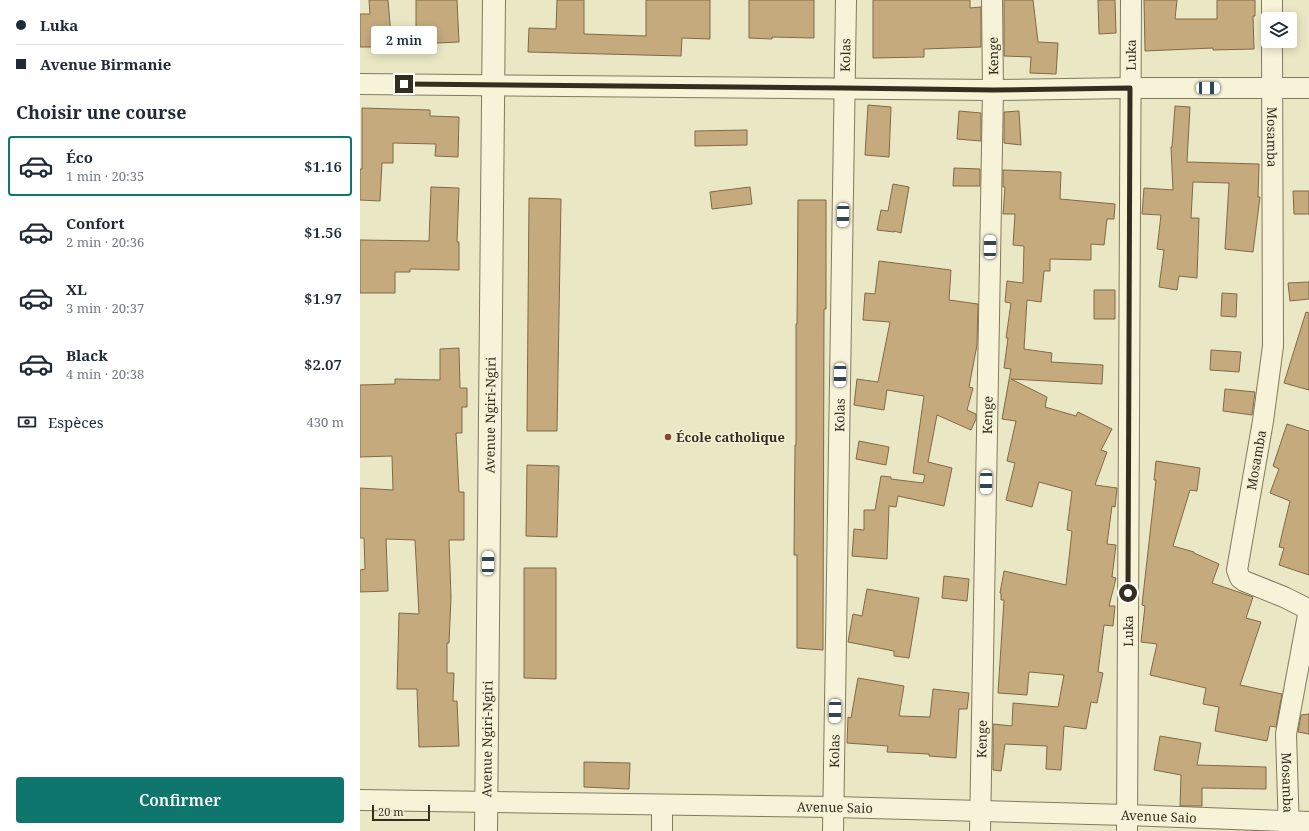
<!DOCTYPE html>
<html lang="fr">
<head>
<meta charset="utf-8">
<style>
	:root { --surface:#fff; --page:#f6f6f7; --text:#1f2937; --muted:#747a83; --line:#e0e1e3; --accent:#0f766e }
	body { margin:0; font-family:"Noto Serif",serif; background:var(--page); color:var(--text); height:100vh; display:flex; flex-direction:column; font-size:15px; white-space:nowrap }
	* { box-sizing:border-box; margin:0 }
	p { font-size:13px; color:var(--muted) }
	.icon { flex:none; width:22px; height:22px; fill:none; stroke:currentColor; stroke-width:2; stroke-linecap:round; stroke-linejoin:round }
	.map { position:relative; flex:1; overflow:hidden }
	.sheet { display:flex; flex-direction:column; background:var(--surface); width:360px }
	.sheet>* { flex:none }
	.guide { display:grid; align-content:center; height:88px; padding:0 16px; background:var(--surface) }
	.tools { position:absolute; left:901px; top:12px; display:grid; gap:8px }
	.tools a { display:grid; place-items:center; width:36px; height:36px; border-radius:4px; background:var(--surface); box-shadow:0 2px 10px #0003; font-size:20px }
	.scale { position:absolute; left:12px; bottom:10px; width:58px; box-sizing:border-box; padding-left:4px; border:2px solid #352e1f; border-top:0; font-size:11px; line-height:14px; white-space:nowrap; color:#352e1f; -webkit-text-stroke:3px #f2f0d4; paint-order:stroke }
	.end { position:absolute; width:18px; height:18px; margin:-9px; border:5px solid #352e1f; background:#fff; box-shadow:0 0 0 2px #fff }
	.from { border-radius:50% }
	.bubble { position:absolute; height:28px; border-radius:4px; background:var(--surface); box-shadow:0 2px 10px #0003; font-size:13px; font-weight:600; line-height:28px; text-align:center }
	.car { position:absolute; width:12px; height:24px; margin:-12px -6px; border-radius:5px; box-shadow:0 0 3px 1px #0007; background:linear-gradient(#fff 24%,#345 0 40%,#fff 0 76%,#345 0 86%,#fff 0) }
	.guide b { display:flex; align-items:center; gap:14px; height:38px; font-size:15px }
	.guide b+b { border-top:1px solid var(--line) }
	.guide i { width:10px; height:10px; background:var(--text) }
	ul { padding:0; list-style:none }
	li { display:flex; align-items:center; gap:12px; height:60px; margin:0 8px 6px; padding:0 8px; border:2px solid transparent; border-radius:4px }
	li div { flex:1 }
	li b { display:block; font-size:15px }
	li em { font-style:normal; font-weight:600 }
	li.current { border-color:var(--accent) }
	li>.icon { width:36px; height:36px; stroke-width:1.5 }
	h2 { padding:0 16px; font-size:18px; line-height:48px }
	.pay { display:flex; align-items:center; gap:10px; height:44px; padding:0 16px; font-size:15px }
	.pay p { margin-inline-start:auto }
	.cta { display:flex; gap:8px; margin-top:auto; padding:8px 16px }
	.cta a { flex:1; height:46px; border-radius:4px; background:var(--accent); color:#fff; font-size:16px; font-weight:600; line-height:46px; text-align:center }
	main { display:flex; flex:1; min-height:0 }
	.map>svg:first-child { display:block }
	.building { fill:#c5aa7e; stroke:#816945 }
	.lines { fill:none; stroke-linecap:round; stroke-linejoin:round }
	.minor-casing { stroke:#84795d; stroke-width:22 }
	.tertiary-casing { stroke:#84795d; stroke-width:24 }
	.minor { stroke:#f6f3d8; stroke-width:20 }
	.tertiary { stroke:#f6f3d8; stroke-width:22 }
	.route { stroke:#352e1f; stroke-width:5 }
	.poi-dot { fill:#8d4432; stroke:#f2f0d4; stroke-width:1.5 }
	.labels { text-anchor:middle; dominant-baseline:central; stroke-width:3; stroke-linejoin:round; paint-order:stroke }
	.street-label { font-size:13px; fill:#352e1f; stroke:#f2f0d4 }
	.poi-label { font-size:13px; font-weight:bold; fill:#352e1f; stroke:#f2f0d4; text-anchor:start }
</style>
</head>
<body>
<main>
<section class="sheet">
<div class="guide">
<b><i class="from"></i>Luka</b>
<b><i></i>Avenue Birmanie</b>
</div>
<h2>Choisir une course</h2>
<ul>
<li class="current"><svg class="icon" aria-label="car" viewBox="0 0 24 24"><path d="M5 17H2v-5l4-1 3-4h7l3 4 3 1v5h-3M9 17h6M6 11h13"/><circle cx="7" cy="17" r="2"/><circle cx="17" cy="17" r="2"/></svg><div><b>Éco</b><p>1 min · 20:35</p></div><em>$1.16</em></li>
<li><svg class="icon" aria-label="car" viewBox="0 0 24 24"><path d="M5 17H2v-5l4-1 3-4h7l3 4 3 1v5h-3M9 17h6M6 11h13"/><circle cx="7" cy="17" r="2"/><circle cx="17" cy="17" r="2"/></svg><div><b>Confort</b><p>2 min · 20:36</p></div><em>$1.56</em></li>
<li><svg class="icon" aria-label="car" viewBox="0 0 24 24"><path d="M5 17H2v-5l4-1 3-4h7l3 4 3 1v5h-3M9 17h6M6 11h13"/><circle cx="7" cy="17" r="2"/><circle cx="17" cy="17" r="2"/></svg><div><b>XL</b><p>3 min · 20:37</p></div><em>$1.97</em></li>
<li><svg class="icon" aria-label="car" viewBox="0 0 24 24"><path d="M5 17H2v-5l4-1 3-4h7l3 4 3 1v5h-3M9 17h6M6 11h13"/><circle cx="7" cy="17" r="2"/><circle cx="17" cy="17" r="2"/></svg><div><b>Black</b><p>4 min · 20:38</p></div><em>$2.07</em></li>
</ul>
<div class="pay"><svg class="icon" aria-label="cash" viewBox="0 0 24 24"><path d="M3 7h18v10H3z"/><circle cx="12" cy="12" r="2"/></svg>Espèces<p>430 m</p></div>
<div class="cta"><a>Confirmer</a></div>
</section>
<div class="map">
<svg width="949" height="831" viewBox="0 0 949 831">
	<rect width="100%" height="100%" fill="#eae7c5"/>
	<path class="building" d="M9 0H28L32 47H0V14H10Z
		M56 0H97L99 42 56 44Z
		M197 0H224V34L286 36V0H350V39L322 38 321 56 168 52 169 28 196 29Z
		M389 0H454V38L412 37V39L389 38Z
		M513 0H610V8L621 7V47L564 49V57L513 58Z
		M644 0H673L678 42 698 43 696 74 670 73 671 57 644 56Z
		M738 0H755L756 33 739 34Z
		M784 0H817L815 19H857V0H895V16H893L894 49 853 50V48L785 51Z
		M508 105 531 107 529 157 505 155Z
		M815 106 830 107 827 162 899 164 898 197H900L893 252 865 249 869 183 833 182 831 218H839L837 278 819 276 817 290 799 287 804 250 797 249 801 215 782 214 784 188 813 190 811 147H812Z
		M2 108 70 110V116L99 117 98 157 75 156 76 144 33 143V163H22L20 201 0 200V169H2Z
		M599 111 621 113V141L597 139Z
		M659 111 661 145 644 143V112Z
		M387 130V145L335 146V131Z
		M594 168 620 169V186H593Z
		M643 170 701 172 700 199 755 204 754 219H747L744 245 731 244V260L690 259V271H684L681 302 667 300 664 349 692 353 691 362 743 365 742 384 651 379 687 397 685 407 716 416 718 412 752 429 741 450 747 452 735 485 757 488 755 507 752 506 747 544 756 545 752 577 756 578 749 606H755L753 626 744 625 738 672 743 673 737 703 731 702 726 729 704 726 701 770 686 769 687 746 645 744 641 771 633 770V724L652 726 653 703 698 707 704 675 669 672 667 695 638 693 644 600H641V593H640L644 571 706 585 712 531 707 530 712 491 679 482 672 507 646 500 655 463 647 461 656 421 642 419 651 369 644 368 648 338H646L651 303 645 302 647 281 663 283 664 246 653 245 655 214H643L645 187H643Z
		M533 184 549 187 541 233 534 231V232L517 230 521 210 528 211Z
		M71 187 99 188 97 242H99V270L50 269V272H35V293H0V240L69 241Z
		M390 187 392 204 352 209 350 192Z
		M933 191H949V214H934Z
		M169 198 201 199 197 431H167Z
		M438 200H466V309H464L463 650 437 648V555H434L435 445H436V324H437Z
		M519 261 591 270 589 300 618 304 617 345 609 387 613 388 607 410 616 414V419L611 430 577 415 568 462 592 468 584 506 538 496 536 507 529 506 527 559 492 556 494 529 504 530V510H515L521 476 531 477V479L563 483 565 475 553 473 564 396 527 390 524 410 494 405 497 379 518 382 530 322 503 320 505 293 515 294Z
		M949 282V299L930 301 928 283Z
		M734 290H755V319H734Z
		M862 293 877 294 876 317 861 316Z
		M946 312 949 313V390L924 383Z
		M99 348 100 388H107V407H102V433H96L99 492H104V540H89L91 597 89 643H87V673H94L93 701H97L99 746 59 747 57 689H37L39 613 59 614 55 540 26 539 28 591 0 592V570L5 569 4 538H0V488L33 490 32 456 0 457V385L35 384V379L80 380V349Z
		M851 350 881 352 879 372 850 370Z
		M865 389 895 392 892 415 863 411Z
		M927 424 949 431V575L919 565 924 548 919 547 930 501 910 493 919 469 913 466Z
		M499 441 529 447 526 465 496 459Z
		M796 461 840 468 837 491 830 490 813 546 834 552V553L859 564 852 583 893 597 886 618 901 622 880 685 922 694 916 727 910 726 907 741 855 731 859 707 843 704 846 688 790 675 797 644 781 642 785 606 782 605 796 480H794Z
		M167 465 199 466 197 537 166 536Z
		M164 568H196V679L164 678Z
		M584 576 609 579 607 601 582 598Z
		M507 589 559 598 549 658 534 656V651L488 642 493 614 502 616Z
		M498 678 544 686 539 716 570 717 573 689 609 693 607 709H599L596 758 569 756V754L527 752 528 746 487 743 488 717 491 718Z
		M949 714V734L938 732 941 715Z
		M800 736 841 743 837 765 906 767V789L842 788V806H820L821 775 794 770Z
		M224 762 270 763 269 789 224 787Z"/>
	<g class="lines">
		<g class="minor-casing">
			<g id="minor">
				<path d="M912 0V19"/>
				<path id="s1" d="M912 41 913 346 903 421 877 570 880 578 884 581 924 597 948 609V615L926 734 929 831"/>
				<path d="M0 84 633 90 770 88H949"/>
				<path id="s2" d="M0 800 474 807 767 815 949 822"/>
				<path d="M302 831V805"/>
				<path id="s3" d="M473 831 486 0"/>
				<path id="s4" d="M620 831 633 90 632 0"/>
				<path id="s5" d="M767 831 771 0"/>
			</g>
		</g>
		<g class="tertiary-casing">
			<g id="tertiary">
				<path id="s6" d="M126 831 134 0"/>
			</g>
		</g>
		<use href="#minor" class="minor"/>
		<use href="#tertiary" class="tertiary"/>
	</g>
	<g class="lines">
		<path class="route" d="M44 84 485 88 633 90 770 88 768 593"/>
	</g>
	<circle class="poi-dot" cx="308" cy="437" r="4"/>
	<g class="labels">
		<g class="street-label">
			<text stroke="none"><textPath href="#s3" startOffset="776">Kolas</textPath></text>
			<text transform="translate(633 56) rotate(-91)">Kenge</text>
			<text stroke="none"><textPath href="#s5" startOffset="776">Luka</textPath></text>
			<text stroke="none"><textPath href="#s1" startOffset="96">Mosamba</textPath></text>
			<text stroke="none"><textPath href="#s6" startOffset="416">Avenue Ngiri-Ngiri</textPath></text>
			<text stroke="none"><textPath href="#s3" startOffset="416">Kolas</textPath></text>
			<text stroke="none"><textPath href="#s4" startOffset="416">Kenge</textPath></text>
			<text transform="translate(896 460) rotate(-80)">Mosamba</text>
			<text stroke="none"><textPath href="#s5" startOffset="200">Luka</textPath></text>
			<text stroke="none"><textPath href="#s6" startOffset="92">Avenue Ngiri-Ngiri</textPath></text>
			<text stroke="none"><textPath href="#s4" startOffset="92">Kenge</textPath></text>
			<text stroke="none"><textPath href="#s3" startOffset="80">Kolas</textPath></text>
			<text stroke="none"><textPath href="#s1" startOffset="791">Mosamba</textPath></text>
			<text stroke="none"><textPath href="#s2" startOffset="475">Avenue Saio</textPath></text>
			<text stroke="none"><textPath href="#s2" startOffset="799">Avenue Saio</textPath></text>
		</g>
		<g class="poi-label">
			<text x="316" y="437">École catholique</text>
		</g>
	</g>
</svg>
<div class="tools">
<a><svg class="icon" aria-label="layers" viewBox="0 0 24 24"><path d="M12 4l9 5-9 5-9-5zM3 14l9 5 9-5"/></svg></a>
</div>
<div class="scale">20 m</div>
<i class="end from" style="left:768px;top:593px"></i>
<i class="end" style="left:44px;top:84px"></i>
<div class="bubble" style="left:11px;top:26px;width:66px">2 min</div>
<i class="car" style="left:848px;top:88px;rotate:90deg"></i>
<i class="car" style="left:483px;top:215px;rotate:181deg"></i>
<i class="car" style="left:630px;top:247px;rotate:1deg"></i>
<i class="car" style="left:480px;top:375px;rotate:181deg"></i>
<i class="car" style="left:626px;top:482px;rotate:181deg"></i>
<i class="car" style="left:128px;top:563px;rotate:1deg"></i>
<i class="car" style="left:475px;top:711px;rotate:181deg"></i>
</div>
</main>
</body>
</html>
